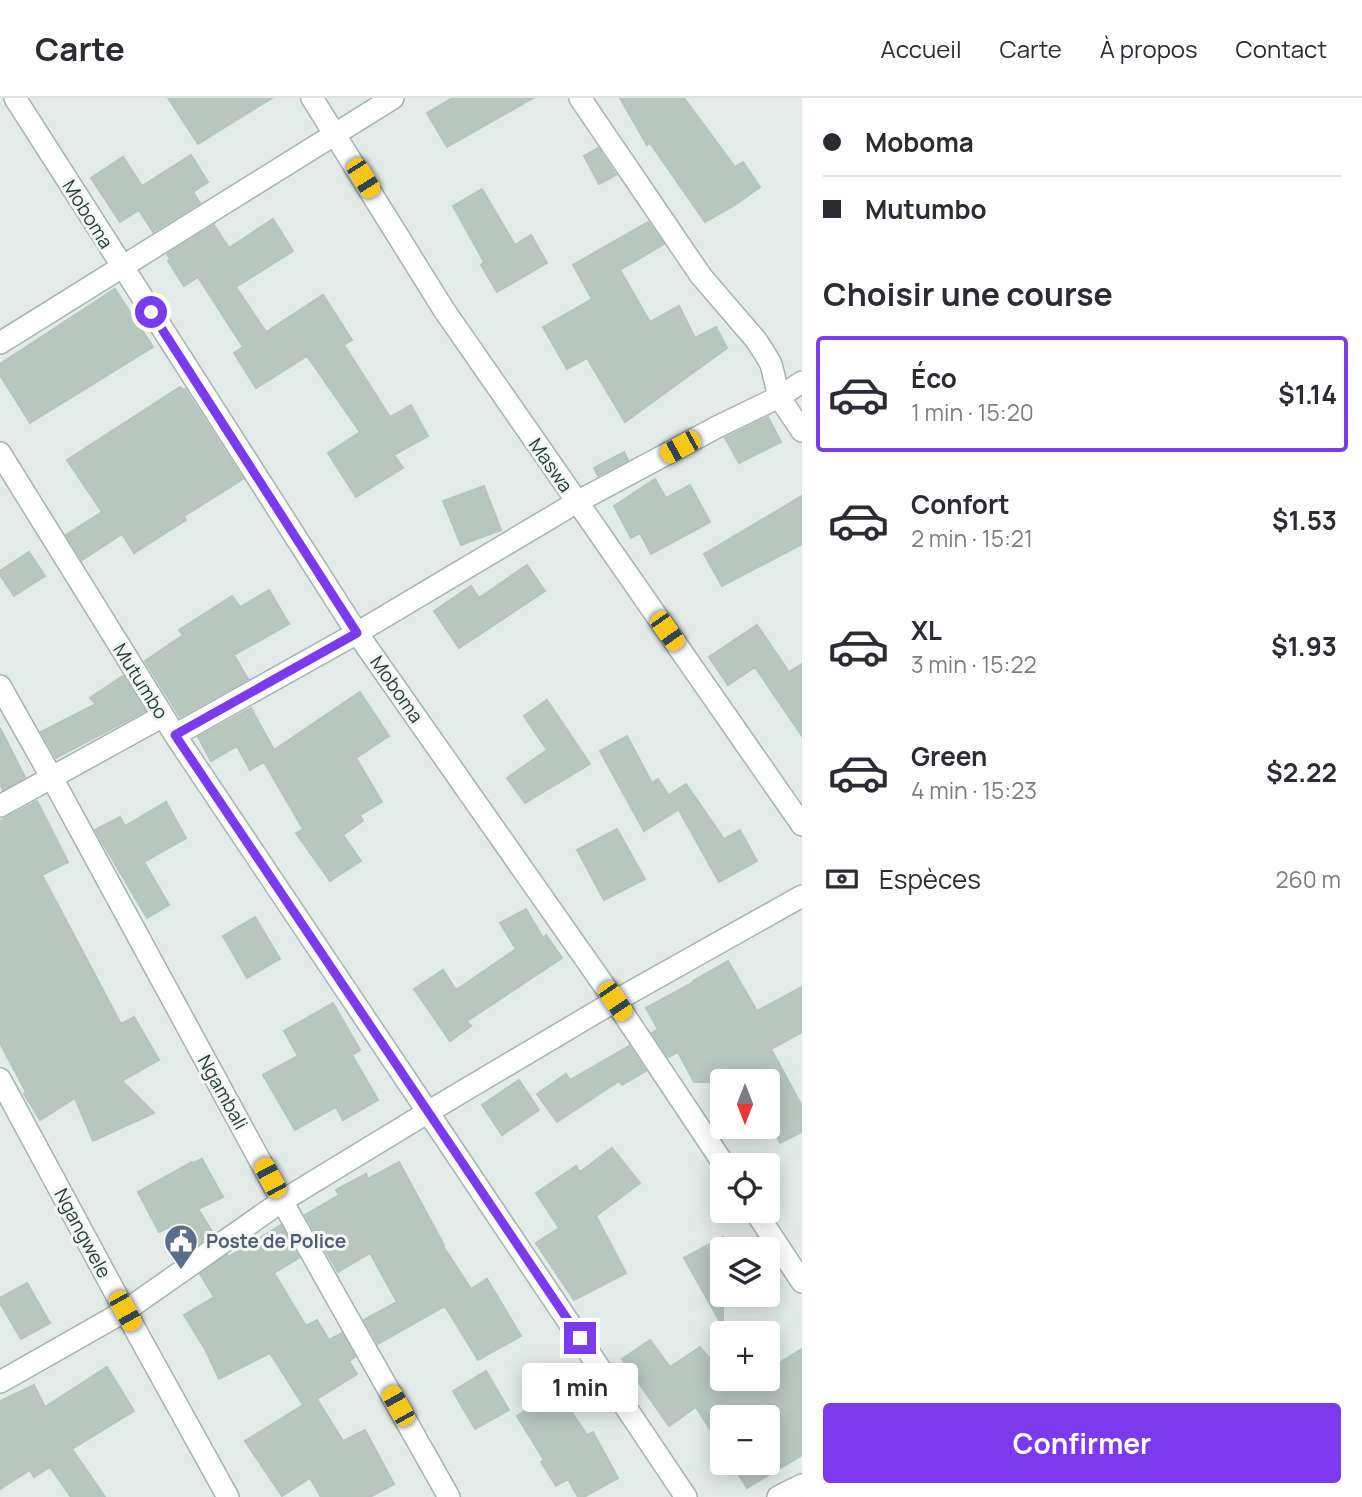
<!DOCTYPE html>
<html lang="fr">
<head>
<meta charset="utf-8">
<style>
	:root { --surface:#fff; --page:#f7f7f7; --text:#2b2b33; --muted:#7c7c81; --line:#e1e1e2; --accent:#7c3aed }
	body { margin:0; font-family:Manrope,sans-serif; background:var(--page); color:var(--text); height:100vh; display:flex; flex-direction:column; font-size:26px; white-space:nowrap }
	* { box-sizing:border-box; margin:0 }
	p { font-size:23px; color:var(--muted) }
	.icon { flex:none; width:38px; height:38px; fill:none; stroke:currentColor; stroke-width:2; stroke-linecap:round; stroke-linejoin:round }
	.map { position:relative; flex:1; overflow:hidden }
	.side { display:flex; flex-direction:column; background:var(--surface); width:560px }
	.side>* { flex:none }
	.guide { display:grid; align-content:center; height:154px; padding:0 21px; background:var(--surface) }
	.needle { width:46px; rotate:180deg }
	.controls { position:absolute; left:710px; top:971px; display:grid; gap:14px }
	.controls a { display:grid; place-items:center; width:70px; height:70px; border-radius:7px; background:var(--surface); box-shadow:0 4px 18px #0003; font-size:35px }
	.end { position:absolute; width:32px; height:32px; margin:-16px; border:9px solid #7c3aed; background:#fff; box-shadow:0 0 0 4px #fff }
	.from { border-radius:50% }
	.bubble { position:absolute; height:49px; border-radius:7px; background:var(--surface); box-shadow:0 4px 18px #0003; font-size:23px; font-weight:700; line-height:49px; text-align:center }
	.car { position:absolute; width:21px; height:42px; margin:-21px -10px; border-radius:9px; box-shadow:0 0 5px 2px #0007; background:linear-gradient(#f5c518 24%,#345 0 40%,#f5c518 0 76%,#345 0 86%,#f5c518 0) }
	.guide b { display:flex; align-items:center; gap:24px; height:66px; font-size:26px }
	.guide b+b { border-top:2px solid var(--line) }
	.guide i { width:18px; height:18px; background:var(--text) }
	ul { padding:0; list-style:none }
	li { display:flex; align-items:center; gap:21px; height:116px; margin:0 14px 10px; padding:0 7px; border:4px solid transparent; border-radius:7px }
	li div { flex:1 }
	li b { display:block; font-size:26px }
	li em { font-style:normal; font-weight:700 }
	li.selected { border-color:var(--accent) }
	li>.icon { width:63px; height:63px; stroke-width:1.5 }
	h2 { padding:0 21px; font-size:32px; line-height:84px }
	.pay { display:flex; align-items:center; gap:18px; height:77px; padding:0 21px; font-size:26px }
	.pay p { margin-inline-start:auto }
	.action { display:flex; gap:14px; margin-top:auto; padding:14px 21px }
	.action a { flex:1; height:80px; border-radius:7px; background:var(--accent); color:#fff; font-size:28px; font-weight:700; line-height:80px; text-align:center }
	header { display:flex; align-items:center; gap:42px; box-sizing:border-box; height:98px; padding:0 35px; background:var(--surface); border-bottom:2px solid var(--line) }
	header strong { font-size:33px }
	nav { display:flex; gap:38px; margin-inline-start:auto; font-size:24px }
	main { display:flex; flex:1; min-height:0 }
	.map>svg:first-child { display:block }
	.building { fill:#b8c6c0; stroke:#b5c5be; stroke-width:2 }
	.lines { fill:none; stroke-linecap:round; stroke-linejoin:round }
	.street-casing { stroke:#a5b3ae; stroke-width:24 }
	.street { stroke:#fff; stroke-width:21 }
	.route { stroke:#7c3aed; stroke-width:9 }
	.labels { text-anchor:middle; dominant-baseline:central; stroke-width:6; stroke-linejoin:round; paint-order:stroke }
	.street-label { font-size:19px; fill:#243b35; stroke:#f3f8f5 }
	.service-label { font-size:19px; font-weight:bold; fill:#4e5e75; stroke:#f3f8f5; text-anchor:start }
</style>
</head>
<body>
<header>
<strong>Carte</strong>
<nav><a>Accueil</a><a>Carte</a><a>À propos</a><a>Contact</a></nav>
</header>
<main>
<div class="map">
<svg width="802" height="1399" viewBox="0 0 802 1399">
	<rect width="100%" height="100%" fill="#e2ebe7"/>
	<path class="building" d="M168 0H272L198 46Z
		M452 0H533L447 49 427 15Z
		M620 0H684L735 69 743 64 760 89 735 107 705 124 650 45 647 47Z
		M598 50 616 77 599 86 584 58Z
		M191 57 208 84 193 94 200 105 153 134 139 112 120 124 91 80 123 59 142 88Z
		M482 91 515 147 531 137 547 165 497 194 481 167 484 164 453 108Z
		M273 121 293 153 236 189 266 234 323 197 352 242 344 247 390 319 411 307 428 338 394 357 403 370 356 399 328 355 360 334 307 258 256 290 234 255 243 249 198 179 184 188 168 163 170 161 167 156 214 127 229 150Z
		M648 124 664 146 620 172 650 224 679 208 695 240 716 229 727 250 625 324 587 260 567 271 543 229 592 201 573 167Z
		M115 191 153 249 30 325 0 277V266Z
		M180 289 183 292 185 291 243 381 184 418 186 422 134 455 122 436 82 462 66 437 102 414 67 362Z
		M768 319 781 344 739 365 725 340Z
		M624 354 628 362 598 378 594 370Z
		M655 381 666 400 690 387 710 424 651 456 640 435 631 440 614 408Z
		M484 388 501 432 461 447 443 403Z
		M802 398V446L722 488 704 456Z
		M29 454 45 478 14 498 0 477V473Z
		M527 467 545 493 459 550 434 513 471 488 479 500Z
		M269 492 289 526 234 557 248 581 180 619 145 563 183 537 179 532 232 498 240 509Z
		M757 527 789 574 802 566V638L755 569 728 587 709 559Z
		M123 578 145 613 56 660 41 634 96 606 90 600Z
		M360 594 389 638 356 660 382 704 360 717 363 723 343 737 361 763 330 783 296 735 303 731 264 664 250 672 237 648 211 663 198 639 251 610 274 652Z
		M547 602 590 666 525 705 507 680 547 652 524 618Z
		M0 630 25 679 3 692 0 686Z
		M627 638 652 685 658 681 678 712 644 733 600 653Z
		M686 686 724 741 740 732 757 763 719 784 670 696Z
		M37 703 68 764 42 777 121 926 134 919 159 962 122 983 154 1015 93 1043 75 1000 40 1022 24 996 26 994 0 945V723Z
		M166 704 186 740 144 764 169 807 147 820 95 732 120 719 125 728Z
		M617 731 645 781 604 802 577 752Z
		M526 811 543 840 546 837 562 860 467 923 471 928 450 943 414 891 443 872 456 892 516 851 500 825Z
		M255 819 280 861 247 880 223 838Z
		M728 863 757 913 802 889V934L771 951 802 1008V1034L780 1045 768 1020V984H694L678 954 668 959 652 935 658 931 646 910 694 884 693 883Z
		M333 905 360 952 352 957 378 1002 343 1022 336 1009 295 1032 263 977 298 958 284 933Z
		M629 948 646 973 622 987 619 983 557 1024 537 996 566 976 570 982Z
		M519 982 539 1012 502 1037 482 1007Z
		M612 1050 640 1085 596 1118 626 1175 574 1202 536 1145 559 1130 536 1095 576 1068 580 1074Z
		M202 1061 223 1099 198 1111 213 1135 186 1154 169 1129 159 1134 138 1094 192 1064 193 1065Z
		M399 1064 444 1147 443 1148 471 1191 487 1181 521 1238 478 1262 445 1208 378 1246 364 1222 397 1204 370 1155 338 1174 305 1117 339 1097 336 1092 366 1076 368 1081Z
		M281 1127 299 1160 274 1175 306 1228 317 1222 329 1242 342 1235 355 1259 349 1263 357 1276 317 1301 343 1343 365 1332 394 1386 370 1399H321L310 1380 282 1398 245 1343 303 1307 270 1255 219 1281 205 1251 184 1217 214 1199 200 1176 227 1157 228 1159Z
		M723 1139V1229L684 1160Z
		M27 1185 50 1225 21 1241 0 1205V1200Z
		M650 1242 670 1269 700 1249 709 1260 723 1250V1281H768V1251L779 1265 802 1251V1357L747 1390 731 1365H768V1320H723V1352L696 1309 669 1328 622 1261Z
		M107 1269 134 1313 72 1351 105 1399H71L50 1369 34 1379 30 1372 0 1391V1303L34 1287 45 1309Z
		M486 1273 509 1312 475 1331 453 1293Z
		M557 1292 587 1337 593 1334 618 1380 584 1399H578L568 1381 556 1388 541 1364 544 1362 517 1318Z"/>
	<g class="lines">
		<g class="street-casing">
			<path id="street" d="M15 0 357 535 615 903 725 1068
				M312 0 444 212 802 727
				M580 0 701 178 756 242 765 256 771 266 779 299 802 333
				M0 245 393 0
				M0 355 175 637 686 1399
				M0 588 52 680 282 1103 449 1399
				M175 637 357 535 577 404 717 329 779 299 802 284
				M0 708 163 618
				M0 981 125 1213 228 1399
				M755 1113 802 1184
				M0 1284 125 1213 282 1103 428 1014 615 903 802 798
				M778 1399 802 1387"/>
		</g>
		<use href="#street" class="street"/>
	</g>
	<g class="lines">
		<path class="route" d="M151 214 357 535 175 637 580 1240"/>
	</g>
	<defs>
		<g id="civic-pin" transform="scale(1.75)"><path d="M0 17L-7.5 6A9.5 9.5 0 1 1 7.5 6Z" fill="#5c6f8a" stroke="#f3f8f5"/><path d="M-.6-6.5H3V-4.5H.6V-3L4-1V1h2V6H-6V1h2V-1L-.6-3ZM-1.2 2.5V6h2.4V2.5Z" fill="#fff"/></g>
	</defs>
	<g fill-rule="evenodd">
		<use href="#civic-pin" x="181" y="1143"/>
	</g>
	<g class="labels">
		<g class="street-label">
			<text transform="translate(88 116) rotate(58)">Moboma</text>
			<text transform="translate(551 367) rotate(55)">Maswa</text>
			<text transform="translate(141 583) rotate(58)">Mutumbo</text>
			<text transform="translate(397 591) rotate(55)">Moboma</text>
			<text transform="translate(223 994) rotate(61)">Ngambali</text>
			<text transform="translate(83 1135) rotate(62)">Ngangwele</text>
		</g>
		<g class="service-label">
			<text x="206" y="1143">Poste de Police</text>
		</g>
	</g>
</svg>
<div class="controls">
<a><svg class="needle" viewBox="-14 -14 28 28"><path d="M0-13l5 13h-10z" fill="#e53935"/><path d="M0 13l5-13h-10z" fill="#7c7c81"/></svg></a>
<a><svg class="icon" aria-label="locate" viewBox="0 0 24 24"><circle cx="12" cy="12" r="6"/><path d="M12 2v4M12 18v4M2 12h4M18 12h4"/></svg></a>
<a><svg class="icon" aria-label="layers" viewBox="0 0 24 24"><path d="M12 4l9 5-9 5-9-5zM3 14l9 5 9-5"/></svg></a>
<a>+</a>
<a>−</a>
</div>
<i class="end from" style="left:151px;top:214px"></i>
<i class="end" style="left:580px;top:1240px"></i>
<div class="bubble" style="left:522px;top:1265px;width:116px">1 min</div>
<i class="car" style="left:363px;top:80px;rotate:148deg"></i>
<i class="car" style="left:680px;top:349px;rotate:241deg"></i>
<i class="car" style="left:667px;top:533px;rotate:145deg"></i>
<i class="car" style="left:615px;top:903px;rotate:146deg"></i>
<i class="car" style="left:270px;top:1080px;rotate:332deg"></i>
<i class="car" style="left:125px;top:1213px;rotate:151deg"></i>
<i class="car" style="left:398px;top:1308px;rotate:331deg"></i>
</div>
<section class="side">
<div class="guide">
<b><i class="from"></i>Moboma</b>
<b><i></i>Mutumbo</b>
</div>
<h2>Choisir une course</h2>
<ul>
<li class="selected"><svg class="icon" aria-label="car" viewBox="0 0 24 24"><path d="M5 17H2v-5l4-1 3-4h7l3 4 3 1v5h-3M9 17h6M6 11h13"/><circle cx="7" cy="17" r="2"/><circle cx="17" cy="17" r="2"/></svg><div><b>Éco</b><p>1 min · 15:20</p></div><em>$1.14</em></li>
<li><svg class="icon" aria-label="car" viewBox="0 0 24 24"><path d="M5 17H2v-5l4-1 3-4h7l3 4 3 1v5h-3M9 17h6M6 11h13"/><circle cx="7" cy="17" r="2"/><circle cx="17" cy="17" r="2"/></svg><div><b>Confort</b><p>2 min · 15:21</p></div><em>$1.53</em></li>
<li><svg class="icon" aria-label="car" viewBox="0 0 24 24"><path d="M5 17H2v-5l4-1 3-4h7l3 4 3 1v5h-3M9 17h6M6 11h13"/><circle cx="7" cy="17" r="2"/><circle cx="17" cy="17" r="2"/></svg><div><b>XL</b><p>3 min · 15:22</p></div><em>$1.93</em></li>
<li><svg class="icon" aria-label="car" viewBox="0 0 24 24"><path d="M5 17H2v-5l4-1 3-4h7l3 4 3 1v5h-3M9 17h6M6 11h13"/><circle cx="7" cy="17" r="2"/><circle cx="17" cy="17" r="2"/></svg><div><b>Green</b><p>4 min · 15:23</p></div><em>$2.22</em></li>
</ul>
<div class="pay"><svg class="icon" aria-label="cash" viewBox="0 0 24 24"><path d="M3 7h18v10H3z"/><circle cx="12" cy="12" r="2"/></svg>Espèces<p>260 m</p></div>
<div class="action"><a>Confirmer</a></div>
</section>
</main>
</body>
</html>
